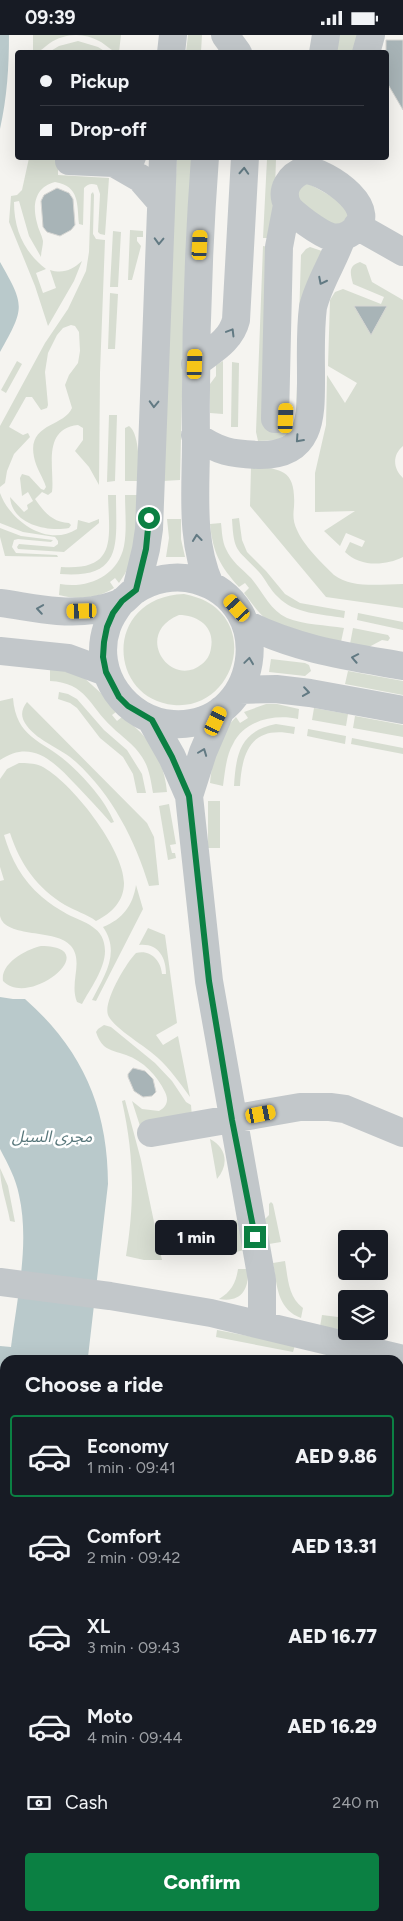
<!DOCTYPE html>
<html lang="en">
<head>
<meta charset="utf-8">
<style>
	:root { --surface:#171b24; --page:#242831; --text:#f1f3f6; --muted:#9ea1a6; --line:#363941; --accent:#0b8043 }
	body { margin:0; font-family:Figtree,"Noto Sans Arabic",sans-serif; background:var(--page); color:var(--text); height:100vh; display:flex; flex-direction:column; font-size:19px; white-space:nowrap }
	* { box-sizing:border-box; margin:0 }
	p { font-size:16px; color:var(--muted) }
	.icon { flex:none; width:28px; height:28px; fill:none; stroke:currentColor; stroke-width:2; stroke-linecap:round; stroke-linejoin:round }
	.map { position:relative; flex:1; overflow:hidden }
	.details { position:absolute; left:0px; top:1320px; width:404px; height:566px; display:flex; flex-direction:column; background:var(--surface); border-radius:15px 15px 0 0; box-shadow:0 5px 20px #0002 }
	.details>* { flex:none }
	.banner { position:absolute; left:15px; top:15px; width:374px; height:110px; border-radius:5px; box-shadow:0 5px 20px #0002; display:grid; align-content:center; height:110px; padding:0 25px; background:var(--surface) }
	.fabs { position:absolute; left:338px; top:1195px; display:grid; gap:10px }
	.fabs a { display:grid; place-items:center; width:50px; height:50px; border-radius:5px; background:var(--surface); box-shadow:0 5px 20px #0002; font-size:25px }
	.end { position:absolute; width:22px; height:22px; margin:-11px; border:6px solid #0b8043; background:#fff; box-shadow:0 0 0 2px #fff }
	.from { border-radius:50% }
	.bubble { position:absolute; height:35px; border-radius:5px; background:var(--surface); box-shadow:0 5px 20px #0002; font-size:16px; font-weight:800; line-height:35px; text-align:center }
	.car { position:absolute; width:15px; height:30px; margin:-15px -8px; border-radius:6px; box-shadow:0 0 4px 1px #0007; background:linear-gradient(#f5c518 24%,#345 0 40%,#f5c518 0 76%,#345 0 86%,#f5c518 0) }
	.banner b { display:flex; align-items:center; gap:18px; height:48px; font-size:19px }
	.banner b+b { border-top:1px solid var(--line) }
	.banner i { width:12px; height:12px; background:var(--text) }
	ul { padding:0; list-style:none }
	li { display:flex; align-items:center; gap:15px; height:82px; margin:0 10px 8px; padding:0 15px; border:2px solid transparent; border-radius:5px }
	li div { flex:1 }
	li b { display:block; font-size:19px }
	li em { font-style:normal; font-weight:800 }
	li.on { border-color:var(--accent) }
	li>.icon { width:45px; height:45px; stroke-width:1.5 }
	h2 { padding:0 25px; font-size:22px; line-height:60px }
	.pay { display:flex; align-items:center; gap:12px; height:55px; padding:0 25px; font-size:19px }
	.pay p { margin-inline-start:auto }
	.cta { display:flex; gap:10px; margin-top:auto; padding:10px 25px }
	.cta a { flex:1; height:58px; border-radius:5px; background:var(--accent); color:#fff; font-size:20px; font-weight:800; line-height:58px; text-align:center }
	.status { display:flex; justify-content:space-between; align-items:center; height:35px; padding:0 25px; background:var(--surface); direction:ltr }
	.status svg { height:14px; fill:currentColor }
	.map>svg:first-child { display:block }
	.green { fill:#d7ddd1; fill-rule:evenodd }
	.water { fill:#b9c9cb }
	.building { fill:#a8b4b7; stroke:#d6d6d3 }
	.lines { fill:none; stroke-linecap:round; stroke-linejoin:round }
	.minor { stroke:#c2c7ca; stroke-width:28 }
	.oneway { stroke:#627a83 }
	.route { stroke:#0b8043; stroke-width:6 }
	.labels { text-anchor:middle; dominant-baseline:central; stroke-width:5; stroke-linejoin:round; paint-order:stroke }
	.water-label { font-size:16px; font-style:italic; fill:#58777b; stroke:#fff }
</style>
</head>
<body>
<div class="status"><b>09:39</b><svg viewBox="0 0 49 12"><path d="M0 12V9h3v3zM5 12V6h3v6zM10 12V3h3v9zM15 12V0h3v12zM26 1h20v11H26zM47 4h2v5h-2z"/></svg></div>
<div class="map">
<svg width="403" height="1886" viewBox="0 0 403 1886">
	<rect width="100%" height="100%" fill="#f5f4f0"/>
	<path class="green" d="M33 0H121L119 17C112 18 106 9 99 6 92 2 84 0 76 0 67 0 57 3 50 8 44 12 40 18 33 17Z
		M188 0H202L201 17H186Z
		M340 0H359L355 17 336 18Z
		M78 6 98 12 106 17H49L59 11Z
		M29 123H58V140L109 143 105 200 100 199 98 197 100 159 97 150C91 148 88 149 84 153L83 190 79 189C77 170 80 151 55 147 35 152 32 170 37 188 38 194 42 200 43 206 43 211 41 217 41 222L29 201 19 166 14 167C14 195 24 217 46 234L36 238 43 258 56 253 50 235C63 239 72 235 82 226L74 246 48 291 35 251 9 187 11 161 17 160 22 155Z
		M177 123H192L184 277 180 445 163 446 173 192Z
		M267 124H276L267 390 296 391 295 394 277 405 258 406 256 397 263 211 269 212V203H263Z
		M304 146 345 169 351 182 336 192 296 166 295 151Z
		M93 157 94 160 93 199 96 204 105 205 100 338 99 450 89 432 75 416 83 405V393L78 390C41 394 55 435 52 457L48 460 42 457 35 464C44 477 52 487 69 488L71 490 69 493C48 497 12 490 10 462L24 477 28 474 27 470 33 466 28 457 22 461 20 443 22 439 29 441 41 454 44 455 46 452C43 442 36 433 34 422 27 388 64 392 72 373L65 350 69 340 78 328 80 316 79 297 75 291 71 290 63 293 57 300 48 318 45 337 48 370 47 373 41 375 32 362H26L9 392 23 400 28 398 30 402 14 419 7 436 5 448 0 452V391L45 308 68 274 86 236 89 217 91 159Z
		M130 195 143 196V202H137V206L141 211 132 245H128Z
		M113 196 121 197 118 252H110Z
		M310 212 322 216 299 380H296L301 220 306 214Z
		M360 227 366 230 372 247 403 265V411C392 420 393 434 403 443V522C385 531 360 532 345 517L350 507 362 512 365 506 346 498 340 511 324 496 355 476 315 477V438L326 390 327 340 345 368 357 348 328 331 330 265 335 257 343 254 381 269 384 262 353 249C351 240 347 231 360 227ZM355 271H387L371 299V300Z
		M110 258 118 259 115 314H108Z
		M17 326 22 329 6 358 1 355Z
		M223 326V379L210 378V349L216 341V330Z
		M232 327 239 328 238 392H231Z
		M109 380H117L115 446 107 447Z
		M129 391C140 399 139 433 139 446H125V393Z
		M251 432C283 433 296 436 294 472 293 480 293 487 297 495 303 510 323 529 334 540 353 554 381 549 403 549V573L326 562 250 471Z
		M0 458C10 486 48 513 77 494L78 485 89 488 99 484V488L64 517 18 514 17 512 19 509 54 512 58 509V506L55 502 23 497 0 488Z
		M108 460H116C116 508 124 544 60 539L61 532C118 536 109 503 108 460Z
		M125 460H138C138 492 139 521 119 548L115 543 110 547 114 553C96 564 79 565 59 560L60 549C88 554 118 541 124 511 127 495 125 476 125 460Z
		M239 483 242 505 247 517 266 536 285 559 300 568 345 576 344 583C322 579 294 579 278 562 270 555 266 545 259 537 237 513 234 519 232 484Z
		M167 484H181V504L185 522H166L169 503Z
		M221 488C222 496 222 506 226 514 231 526 242 534 251 543 263 557 269 574 287 583 304 590 326 590 344 593L341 607C315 603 288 601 267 585 258 578 251 567 244 558L249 553 245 548 239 552C220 531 213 518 210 489Z
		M0 493 21 501 53 505 51 507 18 504 14 505 12 512 16 518 57 520 58 522 5 521 0 502Z
		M184 559C193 561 201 563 209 568 258 598 230 675 174 670 107 664 103 562 184 559ZM179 580C198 580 215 592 211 613 210 620 207 625 202 629 171 655 132 599 179 580Z
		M358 578 403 587V595L357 585Z
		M353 593 388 600 390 603 388 606 382 605 369 612 350 609Z
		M271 624 305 628 309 630 311 636 305 641 269 637Z
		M62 634 82 641 102 659 116 677 112 680 117 686 122 682C149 700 164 725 167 757L153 758C151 746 149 732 142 722 134 709 122 702 112 692 89 671 87 648 50 646V635Z
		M348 636 403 646V660L345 649Z
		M59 657 68 659 77 664 104 695 127 715 142 739 146 758H137L133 739 123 722 100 703 77 673 70 668 58 664Z
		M13 663C16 703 42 705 67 727 85 743 105 765 114 787L111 788C100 775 88 763 76 750 55 728 33 703 0 725V666Z
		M27 667 147 788 154 802 159 850 149 851C135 805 112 760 76 727 61 713 39 707 27 691 20 682 21 675 27 667Z
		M266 669H277L299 674 298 684C275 679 244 685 233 709 226 721 225 737 223 751L210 748C212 725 219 698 236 682L240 688 248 683 244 677Z
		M314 673 348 679 346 691 312 685Z
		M355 681 403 690V702L353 693Z
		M276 689 295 692 294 699C252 690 242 716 240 751H234C236 719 240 696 276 689Z
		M308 694 346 701 345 709 307 701Z
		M352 703 403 713V719L351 709Z
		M19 728C26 728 34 728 41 731 71 746 124 814 124 848 124 866 112 878 96 886 87 879 75 876 65 870 37 853 20 829 10 798L4 800C11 824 22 845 42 862 49 868 58 874 67 879 85 888 105 892 105 916 105 934 90 954 82 969L77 967C69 947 84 927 71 911 57 893 5 904 0 881 0 870 0 857 0 846L4 845 0 832V744L7 734Z
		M208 766H220V813H208Z
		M169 769 176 809 170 810 172 818H175L176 823 168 825 159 771Z
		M136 850 143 874 96 966 92 965C104 941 121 918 103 892 123 884 133 870 136 850Z
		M148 893 165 900 177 988 156 1000 163 1010 178 1001 190 1062C180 1048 170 1034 158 1023 147 1012 113 993 108 980 103 967 126 928 136 918 150 914 161 925 162 939H166C166 922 158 908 139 910Z
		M41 911C106 911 30 974 3 946 0 927 30 913 41 911Z
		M104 990 111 992 155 1028 172 1046 186 1067 191 1070 192 1082 140 1091 132 1066 142 1074 159 1076C167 1072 169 1065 165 1057 157 1040 143 1026 126 1020 118 1017 110 1016 104 1011 100 1007 98 1003 96 997L98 994Z
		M125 1065 141 1125 162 1225H144L126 1221C135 1166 134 1120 122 1066Z
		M210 1104C227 1113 229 1130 217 1144Z
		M0 1133 8 1151 15 1187 10 1186C7 1168 0 1151 0 1133Z
		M271 1167 273 1169 281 1207 269 1209 265 1184 269 1180V1169Z
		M237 1185 244 1215 232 1218 225 1188Z
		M285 1226C288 1243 288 1262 303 1273L301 1283C277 1274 277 1250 273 1228Z
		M238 1234H248C249 1254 242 1268 219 1264 231 1257 236 1248 238 1234Z
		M322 1280 346 1283V1295L320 1292Z
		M217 1295 295 1310 293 1317 216 1302Z"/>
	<path class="water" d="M0 0H9C9 32 7 63 0 94Z
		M0 227C25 271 25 272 0 317Z
		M0 962 13 964H25C82 1014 108 1073 108 1149L88 1322 108 1325H5V1881H399V1390L403 1392V1886H0V1311L11 1312C17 1262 30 1209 19 1160 16 1144 8 1129 0 1114Z"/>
	<path class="building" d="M386 5H403V75L386 46Z
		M57 153 69 158 73 164 75 190 71 195 60 201 47 197 43 192 41 166 44 160Z
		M354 271H387L371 300Z
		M133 1033 145 1036 153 1044 156 1057 152 1061 143 1062 134 1056 128 1042V1039Z"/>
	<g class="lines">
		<path class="minor" d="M225 0 238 18
			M171 18 173 0
			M323 18 326 0
			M366 18 371 0
			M205 122C198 217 195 312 196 407 196 455 190 506 210 550
			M69 126 114 128 132 122
			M114 128 140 143 160 166
			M305 135C327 136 387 177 349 199 344 202 337 203 331 202 321 199 292 179 288 171 279 155 290 140 305 135Z
			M357 191 403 217
			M195 329C211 316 231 306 236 285L245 122
			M275 384 279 212 287 170
			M195 400C218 417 232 419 259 420 313 421 311 380 311 341 311 318 310 295 313 272 319 247 334 226 342 202
			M136 555 146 514 149 494 163 122
			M0 568C31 572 62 580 94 575 103 573 115 571 123 566 127 563 130 559 134 556 152 544 175 539 196 545 280 568 260 694 173 689 126 686 91 638 107 592 110 582 116 574 122 566
			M246 589C299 615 346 621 403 631
			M0 616 68 623 106 637
			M240 655 276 654 310 658 403 675
			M151 685 172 722 189 761 209 946 262 1245V1290
			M189 761 203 717 221 675
			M151 1098 300 1072H330L345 1074 403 1098
			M0 1247 110 1261 211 1278 403 1324"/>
	</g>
	<defs><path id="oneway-chevron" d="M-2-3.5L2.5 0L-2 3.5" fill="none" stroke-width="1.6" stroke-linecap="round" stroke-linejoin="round" transform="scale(1.25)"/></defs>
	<g class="oneway">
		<use href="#oneway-chevron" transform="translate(244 136) rotate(-87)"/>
		<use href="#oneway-chevron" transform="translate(159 206) rotate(92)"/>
		<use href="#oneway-chevron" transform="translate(322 246) rotate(117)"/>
		<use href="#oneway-chevron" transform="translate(231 297) rotate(-59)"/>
		<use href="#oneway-chevron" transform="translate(154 369) rotate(92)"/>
		<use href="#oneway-chevron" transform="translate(299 404) rotate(132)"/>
		<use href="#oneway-chevron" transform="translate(197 503) rotate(-96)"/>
		<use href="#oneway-chevron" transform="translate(40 574) rotate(-171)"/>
		<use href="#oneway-chevron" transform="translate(355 623) rotate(-169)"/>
		<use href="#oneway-chevron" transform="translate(249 626) rotate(-82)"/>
		<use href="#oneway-chevron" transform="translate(306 657) rotate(8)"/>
		<use href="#oneway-chevron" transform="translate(203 717) rotate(-69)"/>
	</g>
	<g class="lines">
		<path class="route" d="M149 483 146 514 136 555 122 566 113 578 107 592 104 607 103 622 106 637 119 662 128 671 152 685 172 722 189 761 209 946 232 1085 255 1202"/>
	</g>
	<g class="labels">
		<g class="water-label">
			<text x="52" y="1101">مجرى السيل</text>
		</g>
	</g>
</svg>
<div class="fabs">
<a><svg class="icon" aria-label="locate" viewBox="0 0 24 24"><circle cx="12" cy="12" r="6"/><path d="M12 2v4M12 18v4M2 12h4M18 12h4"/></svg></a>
<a><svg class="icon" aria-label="layers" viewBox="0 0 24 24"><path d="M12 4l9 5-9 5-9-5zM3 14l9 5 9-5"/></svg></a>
</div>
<i class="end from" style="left:149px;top:483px"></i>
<i class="end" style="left:255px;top:1202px"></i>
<div class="bubble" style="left:155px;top:1185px;width:82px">1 min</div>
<i class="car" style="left:200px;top:210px;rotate:3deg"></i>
<i class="car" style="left:195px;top:329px;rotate:2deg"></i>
<i class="car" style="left:286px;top:383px;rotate:2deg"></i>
<i class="car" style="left:237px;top:573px;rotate:318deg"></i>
<i class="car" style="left:82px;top:576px;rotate:268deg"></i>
<i class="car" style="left:216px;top:686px;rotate:25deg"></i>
<i class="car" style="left:261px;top:1079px;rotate:79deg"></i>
<div class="banner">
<b><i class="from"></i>Pickup</b>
<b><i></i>Drop-off</b>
</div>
<section class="details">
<h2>Choose a ride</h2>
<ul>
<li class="on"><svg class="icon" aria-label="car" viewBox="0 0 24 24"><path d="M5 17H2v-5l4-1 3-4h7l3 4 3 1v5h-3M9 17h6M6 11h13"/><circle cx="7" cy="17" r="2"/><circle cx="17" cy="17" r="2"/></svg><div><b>Economy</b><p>1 min · 09:41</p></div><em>AED 9.86</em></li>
<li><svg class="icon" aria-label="car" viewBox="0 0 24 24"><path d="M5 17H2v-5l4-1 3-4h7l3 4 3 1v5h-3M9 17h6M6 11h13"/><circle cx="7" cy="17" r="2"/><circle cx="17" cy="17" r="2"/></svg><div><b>Comfort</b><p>2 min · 09:42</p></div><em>AED 13.31</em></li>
<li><svg class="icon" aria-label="car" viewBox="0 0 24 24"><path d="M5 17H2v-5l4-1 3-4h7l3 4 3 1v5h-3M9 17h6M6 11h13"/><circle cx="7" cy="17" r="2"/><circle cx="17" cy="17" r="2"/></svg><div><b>XL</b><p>3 min · 09:43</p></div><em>AED 16.77</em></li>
<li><svg class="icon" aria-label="car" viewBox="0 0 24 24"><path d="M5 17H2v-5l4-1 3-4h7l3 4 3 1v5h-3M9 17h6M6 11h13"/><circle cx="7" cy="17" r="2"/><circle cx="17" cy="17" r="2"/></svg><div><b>Moto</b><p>4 min · 09:44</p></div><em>AED 16.29</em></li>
</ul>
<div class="pay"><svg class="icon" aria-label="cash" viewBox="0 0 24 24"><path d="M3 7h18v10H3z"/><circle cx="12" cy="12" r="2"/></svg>Cash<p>240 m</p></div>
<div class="cta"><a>Confirm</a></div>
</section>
</div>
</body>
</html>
